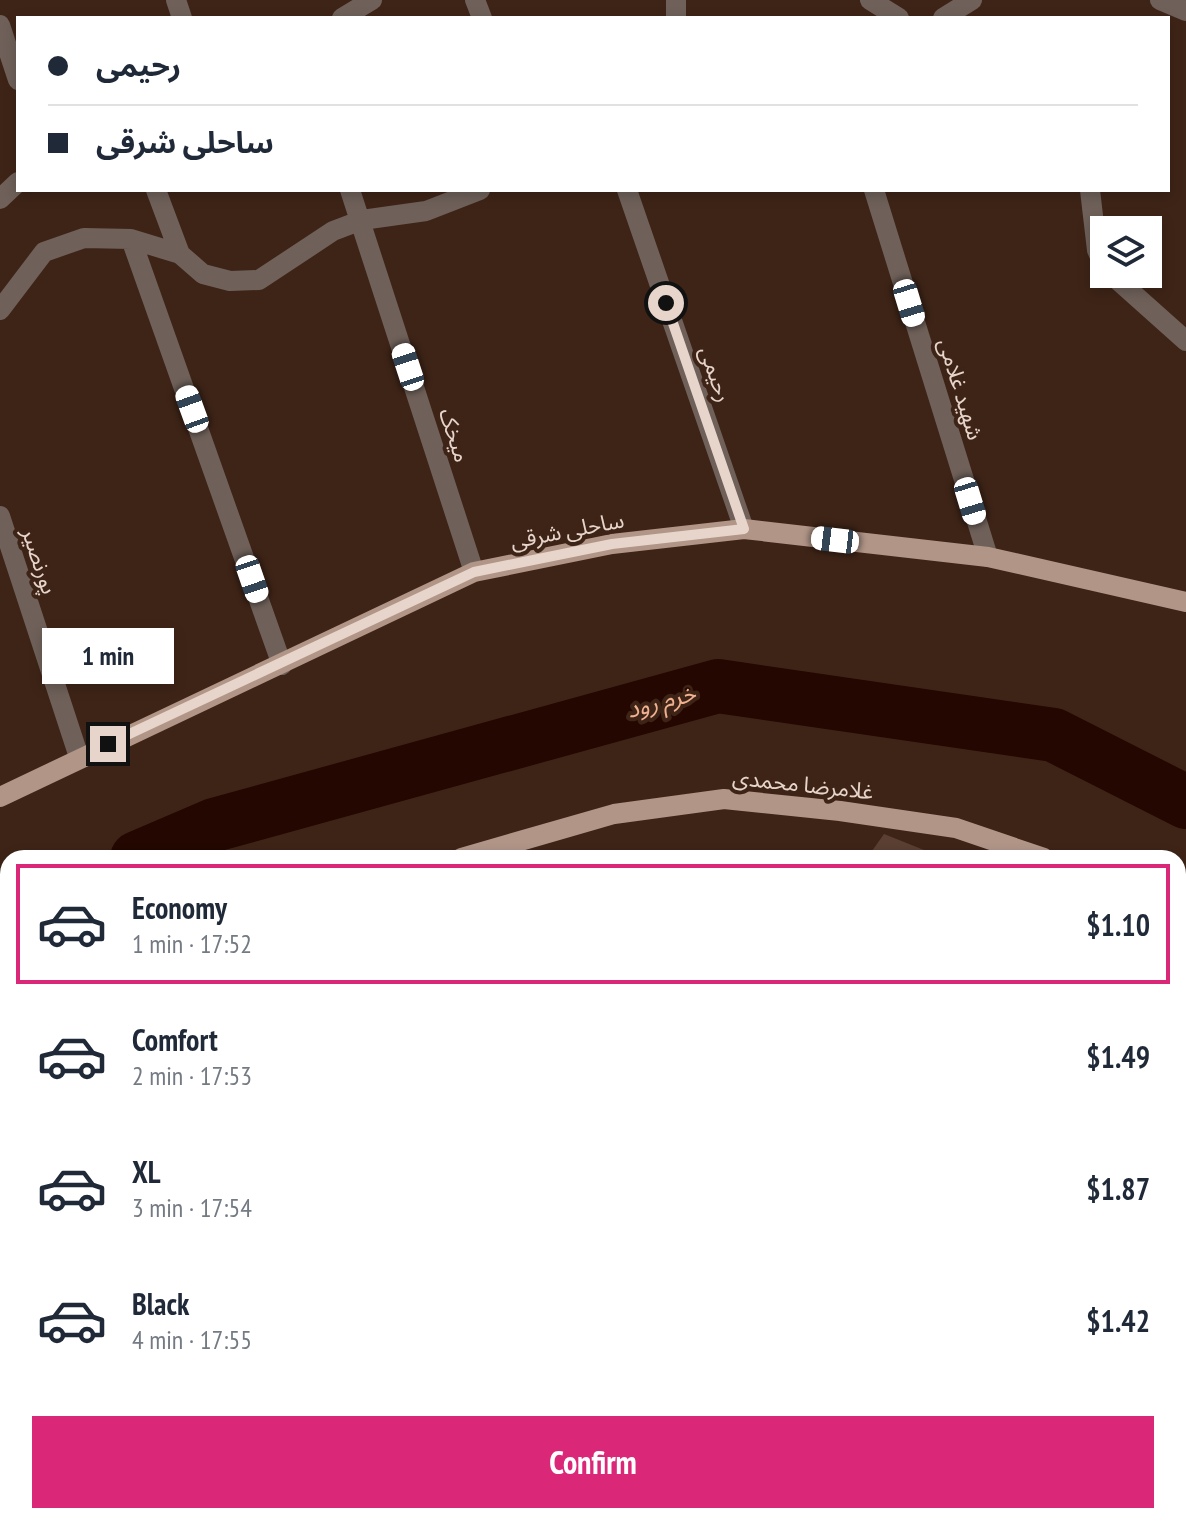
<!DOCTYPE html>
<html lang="en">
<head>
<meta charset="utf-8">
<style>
	:root { --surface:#fff; --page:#f6f6f7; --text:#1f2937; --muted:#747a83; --line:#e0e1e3; --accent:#db2777 }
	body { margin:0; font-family:"PT Sans Narrow","Noto Sans Arabic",sans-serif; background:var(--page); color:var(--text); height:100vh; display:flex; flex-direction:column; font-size:30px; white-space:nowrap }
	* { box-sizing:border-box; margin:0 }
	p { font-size:26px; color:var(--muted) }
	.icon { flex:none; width:44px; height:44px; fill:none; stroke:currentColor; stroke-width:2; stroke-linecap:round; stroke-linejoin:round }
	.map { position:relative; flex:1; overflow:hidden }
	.sheet { position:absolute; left:0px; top:850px; width:1186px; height:674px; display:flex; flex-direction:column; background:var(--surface); border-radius:24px 24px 0 0; box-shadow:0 4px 12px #0003 }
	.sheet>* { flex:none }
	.top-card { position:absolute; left:16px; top:16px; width:1154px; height:176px; border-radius:0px; box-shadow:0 4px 12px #0003; display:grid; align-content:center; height:176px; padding:0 32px; background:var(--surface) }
	.controls { position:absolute; left:1090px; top:216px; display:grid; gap:16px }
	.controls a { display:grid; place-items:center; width:72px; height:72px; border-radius:0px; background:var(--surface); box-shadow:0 4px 12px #0003; font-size:40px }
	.end { position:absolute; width:36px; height:36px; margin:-18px; border:10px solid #e7d5cc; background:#111; box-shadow:0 0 0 4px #111 }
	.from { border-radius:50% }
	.bubble { position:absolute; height:56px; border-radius:0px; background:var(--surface); box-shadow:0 4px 12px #0003; font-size:26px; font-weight:700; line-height:56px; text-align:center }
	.car { position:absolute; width:24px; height:48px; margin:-24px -12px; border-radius:10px; box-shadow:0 0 6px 2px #0007; background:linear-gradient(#fff 24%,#345 0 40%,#fff 0 76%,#345 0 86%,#fff 0) }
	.top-card b { display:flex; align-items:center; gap:28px; height:76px; font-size:30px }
	.top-card b+b { border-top:2px solid var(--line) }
	.top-card i { width:20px; height:20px; background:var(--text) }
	ul { padding:14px 0 0; list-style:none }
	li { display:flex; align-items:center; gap:24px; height:120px; margin:0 16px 12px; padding:0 16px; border:4px solid transparent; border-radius:0px }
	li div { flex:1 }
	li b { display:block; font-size:30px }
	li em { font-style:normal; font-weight:700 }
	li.current { border-color:var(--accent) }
	li>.icon { width:72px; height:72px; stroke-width:1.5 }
	.action { display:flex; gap:16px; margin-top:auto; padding:16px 32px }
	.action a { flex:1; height:92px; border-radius:0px; background:var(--accent); color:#fff; font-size:32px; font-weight:700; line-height:92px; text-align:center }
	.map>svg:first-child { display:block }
	.green { fill:#5a3f32 }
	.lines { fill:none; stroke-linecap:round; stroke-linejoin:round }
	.river { stroke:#230700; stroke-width:54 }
	.minor { stroke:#6f615a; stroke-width:20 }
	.major { stroke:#b19688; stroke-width:20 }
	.route { stroke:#e7d5cc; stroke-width:10 }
	.labels { text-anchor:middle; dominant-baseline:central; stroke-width:8; stroke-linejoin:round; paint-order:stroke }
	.street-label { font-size:22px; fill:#e7d5cc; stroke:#3e2417 }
	.water-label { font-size:24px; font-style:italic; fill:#f0b191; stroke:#3e2417 }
</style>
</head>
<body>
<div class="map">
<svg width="1186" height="1523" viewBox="0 0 1186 1523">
	<rect width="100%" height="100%" fill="#3e2417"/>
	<path class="green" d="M884 834 944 858H867Z
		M1178 1000 1186 1020V1523H1142L1143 1516H1178Z
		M916 1516H1089L1088 1523H916Z"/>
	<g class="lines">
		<path class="river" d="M137 858 214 825 718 686 1054 735 1186 802
			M0 916 8 913"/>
		<path class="minor" d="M176 0 182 18
			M475 0 482 18
			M870 0 899 18
			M1160 0 1186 11
			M342 18 372 0
			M676 18V0
			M943 18 972 0
			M0 25 18 80
			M156 190 180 254
			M350 190 474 572
			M627 190 744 529
			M874 190 988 557
			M1090 190 1097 250 1104 266
			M0 199 18 182
			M131 239 282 665
			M1111 274 1186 341
			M0 310 44 252 84 238 131 239 180 254 203 274 230 281 259 280 333 231 362 220 426 211 480 190
			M0 516 79 757"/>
		<path class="major" d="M0 797 474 572 612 544 744 529 988 557 1186 602
			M461 858 614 814 724 799 840 811 956 828 1044 858
			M1178 927 1186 934
			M0 1046 8 1042"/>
	</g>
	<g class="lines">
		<path class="route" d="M108 744 474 572 612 544 744 529 666 303"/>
	</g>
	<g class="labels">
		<g class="street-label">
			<text transform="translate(716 374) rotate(71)">رحیمی</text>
			<text transform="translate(961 389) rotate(73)">شهید غلامی</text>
			<text transform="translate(455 435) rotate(72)">میخک</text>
			<text transform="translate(567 530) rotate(-11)">ساحلی شرقی</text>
			<text transform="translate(40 561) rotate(72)">پورنصیر</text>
			<text transform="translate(803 784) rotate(6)">غلامرضا محمدی</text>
		</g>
		<g class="water-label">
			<text transform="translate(661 701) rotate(-15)">خرم رود</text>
		</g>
	</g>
</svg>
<div class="controls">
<a><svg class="icon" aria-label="layers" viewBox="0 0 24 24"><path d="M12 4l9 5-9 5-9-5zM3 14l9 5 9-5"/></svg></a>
</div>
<i class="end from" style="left:666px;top:303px"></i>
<i class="end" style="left:108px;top:744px"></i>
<div class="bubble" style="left:42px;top:628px;width:132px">1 min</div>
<i class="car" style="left:909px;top:303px;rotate:163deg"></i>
<i class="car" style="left:408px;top:367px;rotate:342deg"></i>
<i class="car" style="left:192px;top:409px;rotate:340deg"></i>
<i class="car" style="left:970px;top:501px;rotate:163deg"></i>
<i class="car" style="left:835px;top:540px;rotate:277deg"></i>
<i class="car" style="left:252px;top:579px;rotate:161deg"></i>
<div class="top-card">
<b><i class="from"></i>رحیمی</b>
<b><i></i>ساحلی شرقی</b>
</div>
<section class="sheet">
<ul>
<li class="current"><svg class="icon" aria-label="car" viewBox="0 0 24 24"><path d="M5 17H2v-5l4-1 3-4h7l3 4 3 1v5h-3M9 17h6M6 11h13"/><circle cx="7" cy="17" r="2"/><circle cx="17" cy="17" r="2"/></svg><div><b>Economy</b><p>1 min · 17:52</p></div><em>$1.10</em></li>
<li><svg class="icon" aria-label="car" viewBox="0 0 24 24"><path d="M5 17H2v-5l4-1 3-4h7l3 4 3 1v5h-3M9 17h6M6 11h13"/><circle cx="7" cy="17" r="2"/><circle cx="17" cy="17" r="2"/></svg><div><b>Comfort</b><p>2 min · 17:53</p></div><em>$1.49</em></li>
<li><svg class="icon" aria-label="car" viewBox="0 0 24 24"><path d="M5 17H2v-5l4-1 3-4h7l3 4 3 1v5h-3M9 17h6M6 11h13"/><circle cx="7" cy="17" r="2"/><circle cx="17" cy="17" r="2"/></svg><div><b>XL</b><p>3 min · 17:54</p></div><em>$1.87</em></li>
<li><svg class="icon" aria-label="car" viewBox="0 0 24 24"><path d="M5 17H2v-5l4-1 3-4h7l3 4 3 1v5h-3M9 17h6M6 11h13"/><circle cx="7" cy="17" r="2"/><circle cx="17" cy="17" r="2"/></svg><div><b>Black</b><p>4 min · 17:55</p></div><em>$1.42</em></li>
</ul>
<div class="action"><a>Confirm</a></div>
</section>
</div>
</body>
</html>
